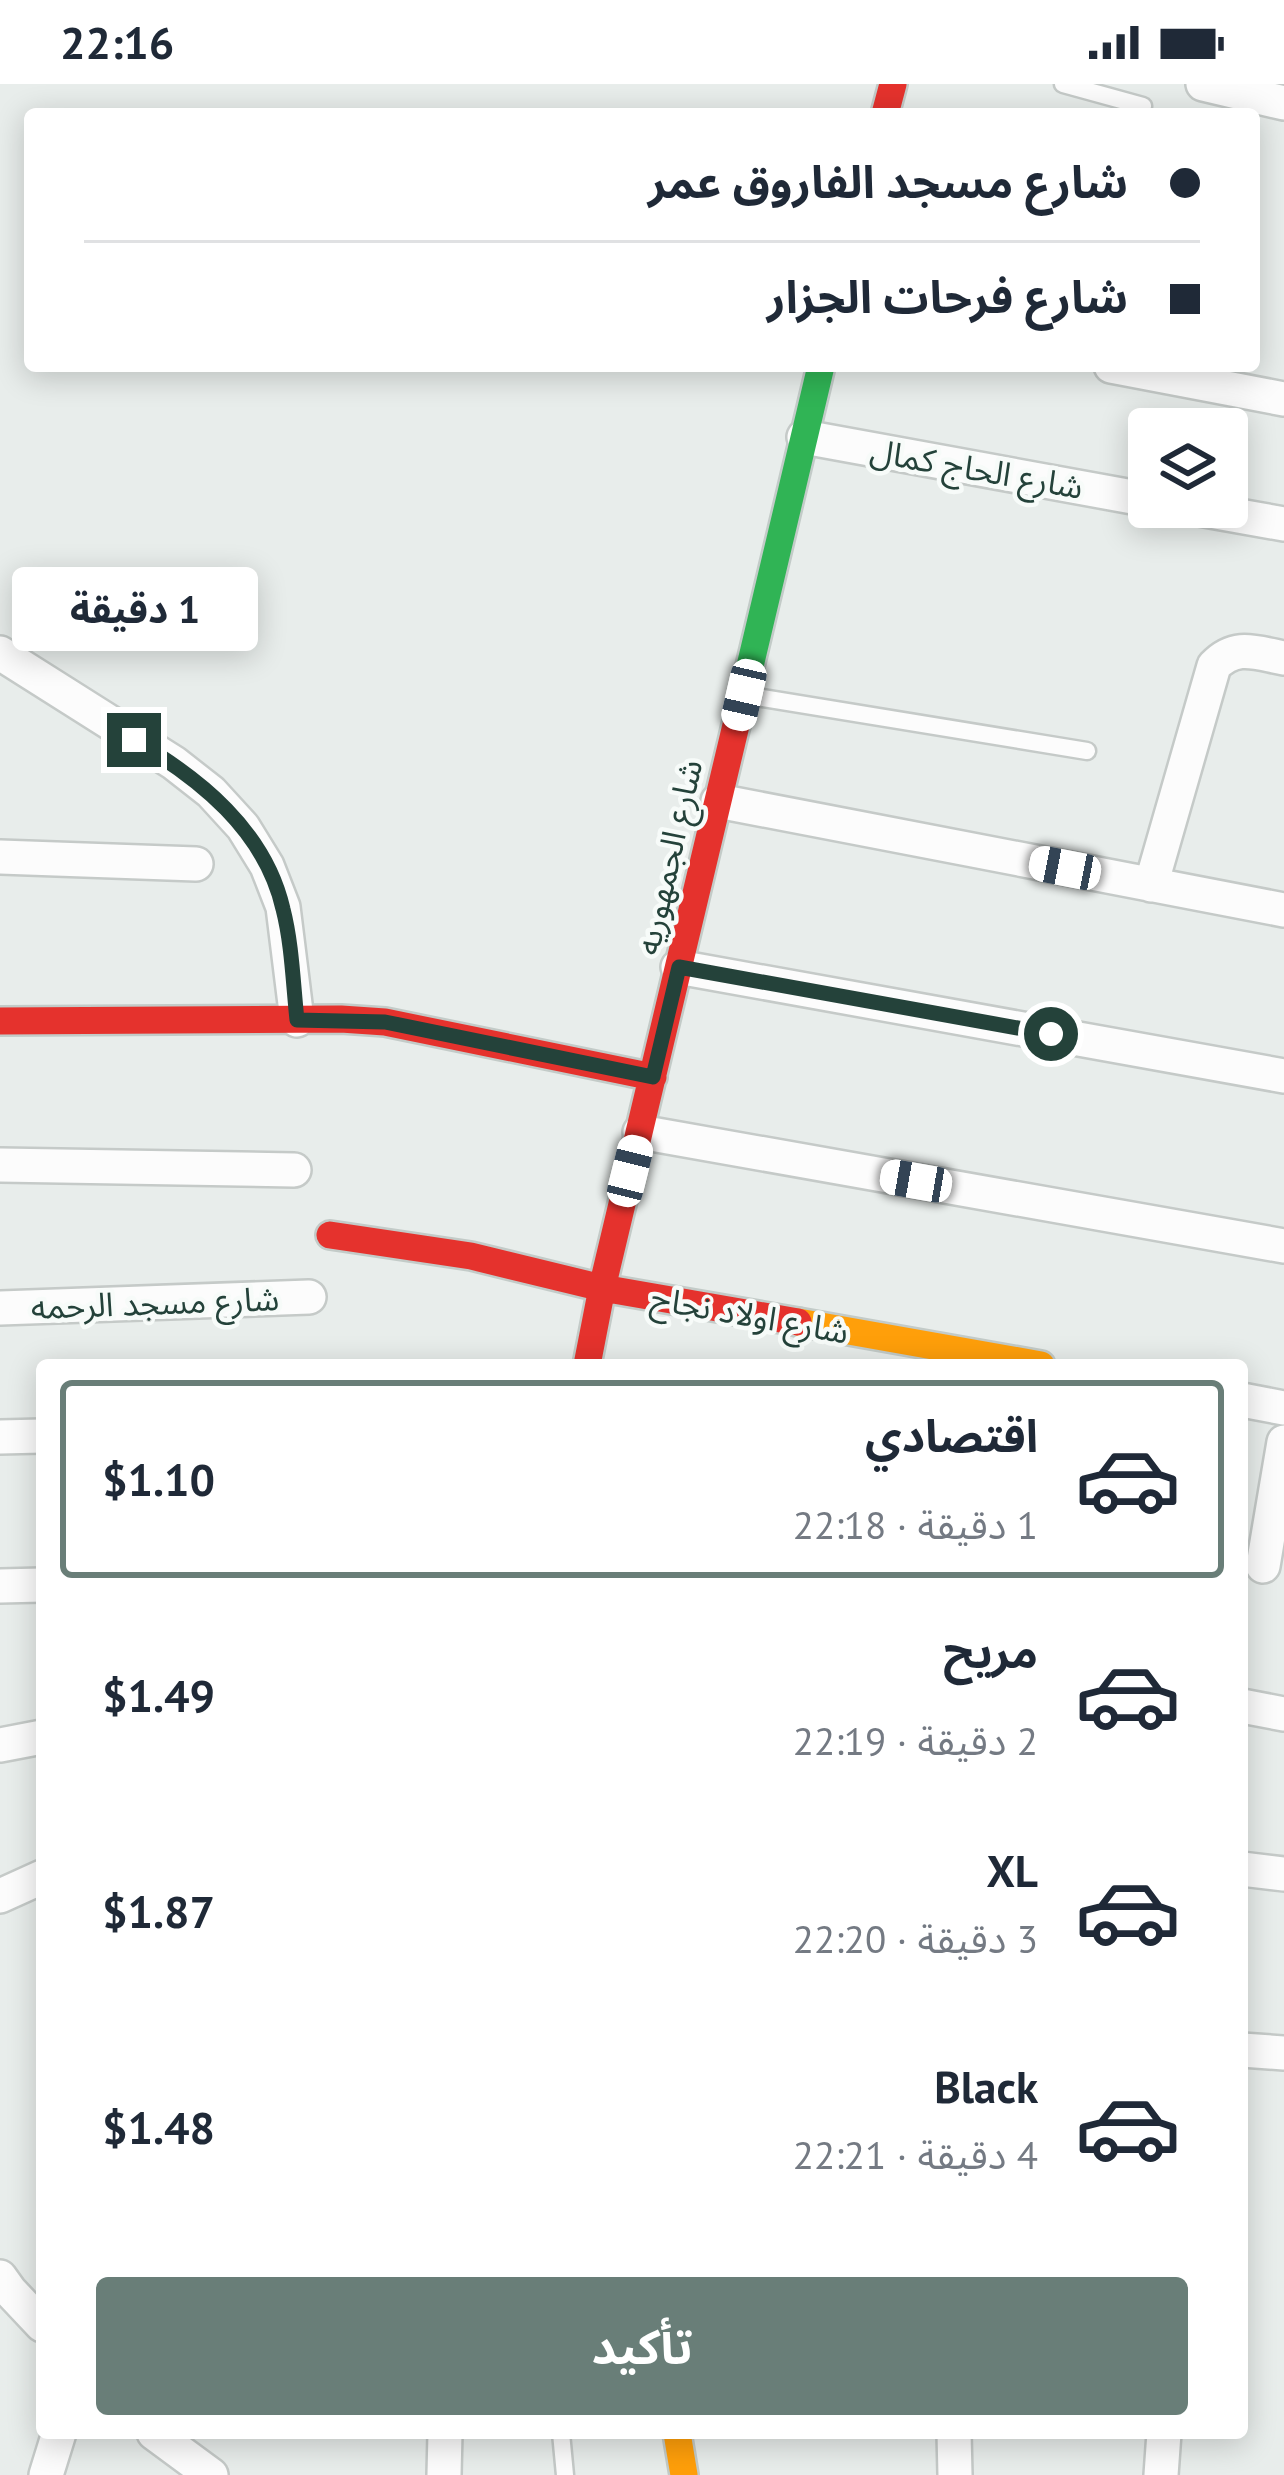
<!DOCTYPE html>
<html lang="ar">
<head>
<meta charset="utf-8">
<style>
	:root { --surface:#fff; --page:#f2f2f3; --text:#1f2937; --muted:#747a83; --line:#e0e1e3; --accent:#697e78 }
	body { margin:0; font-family:"PT Sans","Noto Sans Arabic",sans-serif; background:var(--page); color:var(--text); direction:rtl; height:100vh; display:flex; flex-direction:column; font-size:45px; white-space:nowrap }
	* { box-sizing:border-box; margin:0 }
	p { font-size:39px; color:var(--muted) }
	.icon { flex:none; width:66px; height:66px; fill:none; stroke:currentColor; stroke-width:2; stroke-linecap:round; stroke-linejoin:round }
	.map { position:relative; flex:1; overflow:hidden; direction:ltr }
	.side { position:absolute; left:36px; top:1275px; width:1212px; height:1080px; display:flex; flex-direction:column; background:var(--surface); border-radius:12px; box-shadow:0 6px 30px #0003; direction:rtl }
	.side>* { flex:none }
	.hud { position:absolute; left:24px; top:24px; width:1236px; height:264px; border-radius:12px; box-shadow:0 6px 30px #0003; direction:rtl; display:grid; align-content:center; height:264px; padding:0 60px; background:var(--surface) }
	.fabs { position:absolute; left:1128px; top:324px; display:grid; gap:24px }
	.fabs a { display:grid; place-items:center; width:120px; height:120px; border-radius:12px; background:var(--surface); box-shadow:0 6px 30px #0003; font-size:60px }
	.end { position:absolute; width:54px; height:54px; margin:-27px; border:15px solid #24423a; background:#fff; box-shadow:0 0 0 6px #fff }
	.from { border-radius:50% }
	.bubble { position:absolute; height:84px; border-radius:12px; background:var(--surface); box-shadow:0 6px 30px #0003; font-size:39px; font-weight:700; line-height:84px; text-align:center; direction:rtl }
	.car { position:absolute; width:36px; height:72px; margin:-36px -18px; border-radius:15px; box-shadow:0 0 9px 3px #0007; background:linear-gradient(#fff 24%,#345 0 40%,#fff 0 76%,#345 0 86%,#fff 0) }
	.hud b { display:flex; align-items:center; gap:42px; height:114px; font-size:45px }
	.hud b+b { border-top:3px solid var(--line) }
	.hud i { width:30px; height:30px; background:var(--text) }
	ul { padding:21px 0 0; list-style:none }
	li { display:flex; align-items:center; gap:36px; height:198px; margin:0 24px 18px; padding:0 36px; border:6px solid transparent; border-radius:12px }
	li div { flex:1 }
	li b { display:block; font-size:45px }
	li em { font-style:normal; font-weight:700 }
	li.on { border-color:var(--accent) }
	li>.icon { width:108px; height:108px; stroke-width:1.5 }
	.button { display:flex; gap:24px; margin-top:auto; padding:24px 60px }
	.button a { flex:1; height:138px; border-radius:12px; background:var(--accent); color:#fff; font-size:48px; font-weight:700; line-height:138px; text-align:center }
	.status { display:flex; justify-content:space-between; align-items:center; height:84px; padding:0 60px; background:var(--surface); direction:ltr }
	.status svg { height:33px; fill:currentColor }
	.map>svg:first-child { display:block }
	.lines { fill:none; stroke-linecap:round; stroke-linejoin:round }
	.lane-casing { stroke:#c5cac8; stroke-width:21 }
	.street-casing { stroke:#c5cac8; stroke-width:38 }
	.fast-casing { stroke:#c3cbc8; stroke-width:32 }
	.slow-casing { stroke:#c3cbc8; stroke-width:32 }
	.jam-casing { stroke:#c3cbc8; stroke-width:32 }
	.lane { stroke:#fcfcfc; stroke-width:16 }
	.street { stroke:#fcfcfc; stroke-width:33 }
	.fast { stroke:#30b455; stroke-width:27 }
	.slow { stroke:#ff9f0a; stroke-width:27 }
	.jam { stroke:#e5322d; stroke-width:27 }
	.route { stroke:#24423a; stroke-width:15 }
	.labels { text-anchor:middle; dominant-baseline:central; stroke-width:9; stroke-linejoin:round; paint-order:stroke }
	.street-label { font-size:33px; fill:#24423a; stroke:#f7fbf9 }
</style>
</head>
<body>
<div class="status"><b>22:16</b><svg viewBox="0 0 49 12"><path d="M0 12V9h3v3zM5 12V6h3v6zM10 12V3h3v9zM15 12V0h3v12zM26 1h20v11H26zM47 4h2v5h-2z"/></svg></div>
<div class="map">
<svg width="1284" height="2391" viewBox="0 0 1284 2391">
	<rect width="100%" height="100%" fill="#e8edeb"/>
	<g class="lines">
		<g class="lane-casing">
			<path id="lane" d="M1063 0 1143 22
				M744 611 1087 667
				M561 2349 565 2391"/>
		</g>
		<g class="street-casing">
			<path id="street" d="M1203 0 1284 19
				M1111 282 1284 315
				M804 353 1149 416
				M1188 423 1284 440
				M0 569 174 679 211 708 243 743 267 782 283 823 297 936
				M718 717 1284 826
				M0 773 196 780
				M1151 801 1214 582C1236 559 1256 569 1284 574
				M678 883 1284 992
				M640 1048 1284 1162
				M0 1081 294 1086
				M0 1224 309 1213
				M1242 1316 1284 1324
				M0 1353 42 1352
				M1263 1482 1284 1358
				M0 1502 42 1501
				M1242 1622 1284 1630
				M0 1661 42 1653
				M1242 1785 1284 1790
				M0 1812 42 1793
				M1242 1966 1284 1969
				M0 2193 10 2207 42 2241
				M154 2349 211 2391
				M954 2349 955 2391
				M46 2391 59 2349
				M444 2391 445 2349
				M1161 2391 1164 2349"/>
		</g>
		<g class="fast-casing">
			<path id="fast" d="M742 616 821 282"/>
		</g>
		<g class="slow-casing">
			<path id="slow" d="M798 1238 1041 1281
				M677 2349 684 2391"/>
		</g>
		<g class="jam-casing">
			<path id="jam" d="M885 30 893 0
				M0 937 341 935 385 938 653 993
				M330 1151 471 1172 602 1204 798 1238
				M587 1281 602 1204 742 616"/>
		</g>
		<use href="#lane" class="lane"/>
		<use href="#street" class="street"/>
		<use href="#fast" class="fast"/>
		<use href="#slow" class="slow"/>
		<use href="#jam" class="jam"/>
	</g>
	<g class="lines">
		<path class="route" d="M134 656C199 694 265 746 283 825 292 860 293 899 297 936L385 938 653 993 679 883 1051 950"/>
	</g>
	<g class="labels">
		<g class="street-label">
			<text transform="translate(977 384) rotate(10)">شارع الحاج كمال</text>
			<text transform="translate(668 773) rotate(-77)">شارع الجمهوريه</text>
			<text transform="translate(155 1218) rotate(-2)">شارع مسجد الرحمه</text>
			<text transform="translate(750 1230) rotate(10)">شارع اولاد نجاح</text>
		</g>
	</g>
</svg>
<div class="fabs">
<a><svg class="icon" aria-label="layers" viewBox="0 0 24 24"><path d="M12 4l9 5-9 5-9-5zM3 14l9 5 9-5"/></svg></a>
</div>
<i class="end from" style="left:1051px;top:950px"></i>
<i class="end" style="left:134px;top:656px"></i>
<div class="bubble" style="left:12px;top:483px;width:246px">1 دقيقة</div>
<i class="car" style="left:744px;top:611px;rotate:193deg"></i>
<i class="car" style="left:1065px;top:784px;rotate:281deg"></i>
<i class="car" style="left:630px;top:1087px;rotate:14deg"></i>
<i class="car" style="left:916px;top:1097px;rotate:280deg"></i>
<div class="hud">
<b><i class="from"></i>شارع مسجد الفاروق عمر</b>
<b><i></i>شارع فرحات الجزار</b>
</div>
<section class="side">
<ul>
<li class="on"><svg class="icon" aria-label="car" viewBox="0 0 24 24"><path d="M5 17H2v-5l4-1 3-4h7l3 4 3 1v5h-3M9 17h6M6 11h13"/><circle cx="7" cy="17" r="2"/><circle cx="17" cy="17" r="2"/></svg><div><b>اقتصادي</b><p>1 دقيقة · 22:18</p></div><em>$1.10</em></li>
<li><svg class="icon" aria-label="car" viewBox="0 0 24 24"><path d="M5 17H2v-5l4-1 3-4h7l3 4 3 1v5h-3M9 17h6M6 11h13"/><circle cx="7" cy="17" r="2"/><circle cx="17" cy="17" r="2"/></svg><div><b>مريح</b><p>2 دقيقة · 22:19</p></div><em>$1.49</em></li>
<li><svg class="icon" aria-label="car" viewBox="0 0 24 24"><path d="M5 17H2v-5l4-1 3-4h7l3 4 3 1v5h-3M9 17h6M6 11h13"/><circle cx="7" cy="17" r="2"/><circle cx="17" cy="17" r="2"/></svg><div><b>XL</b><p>3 دقيقة · 22:20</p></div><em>$1.87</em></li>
<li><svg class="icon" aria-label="car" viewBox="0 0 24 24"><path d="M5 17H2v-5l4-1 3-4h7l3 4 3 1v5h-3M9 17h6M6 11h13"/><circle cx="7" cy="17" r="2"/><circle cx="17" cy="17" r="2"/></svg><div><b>Black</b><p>4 دقيقة · 22:21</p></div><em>$1.48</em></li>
</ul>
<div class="button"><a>تأكيد</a></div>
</section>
</div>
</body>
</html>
